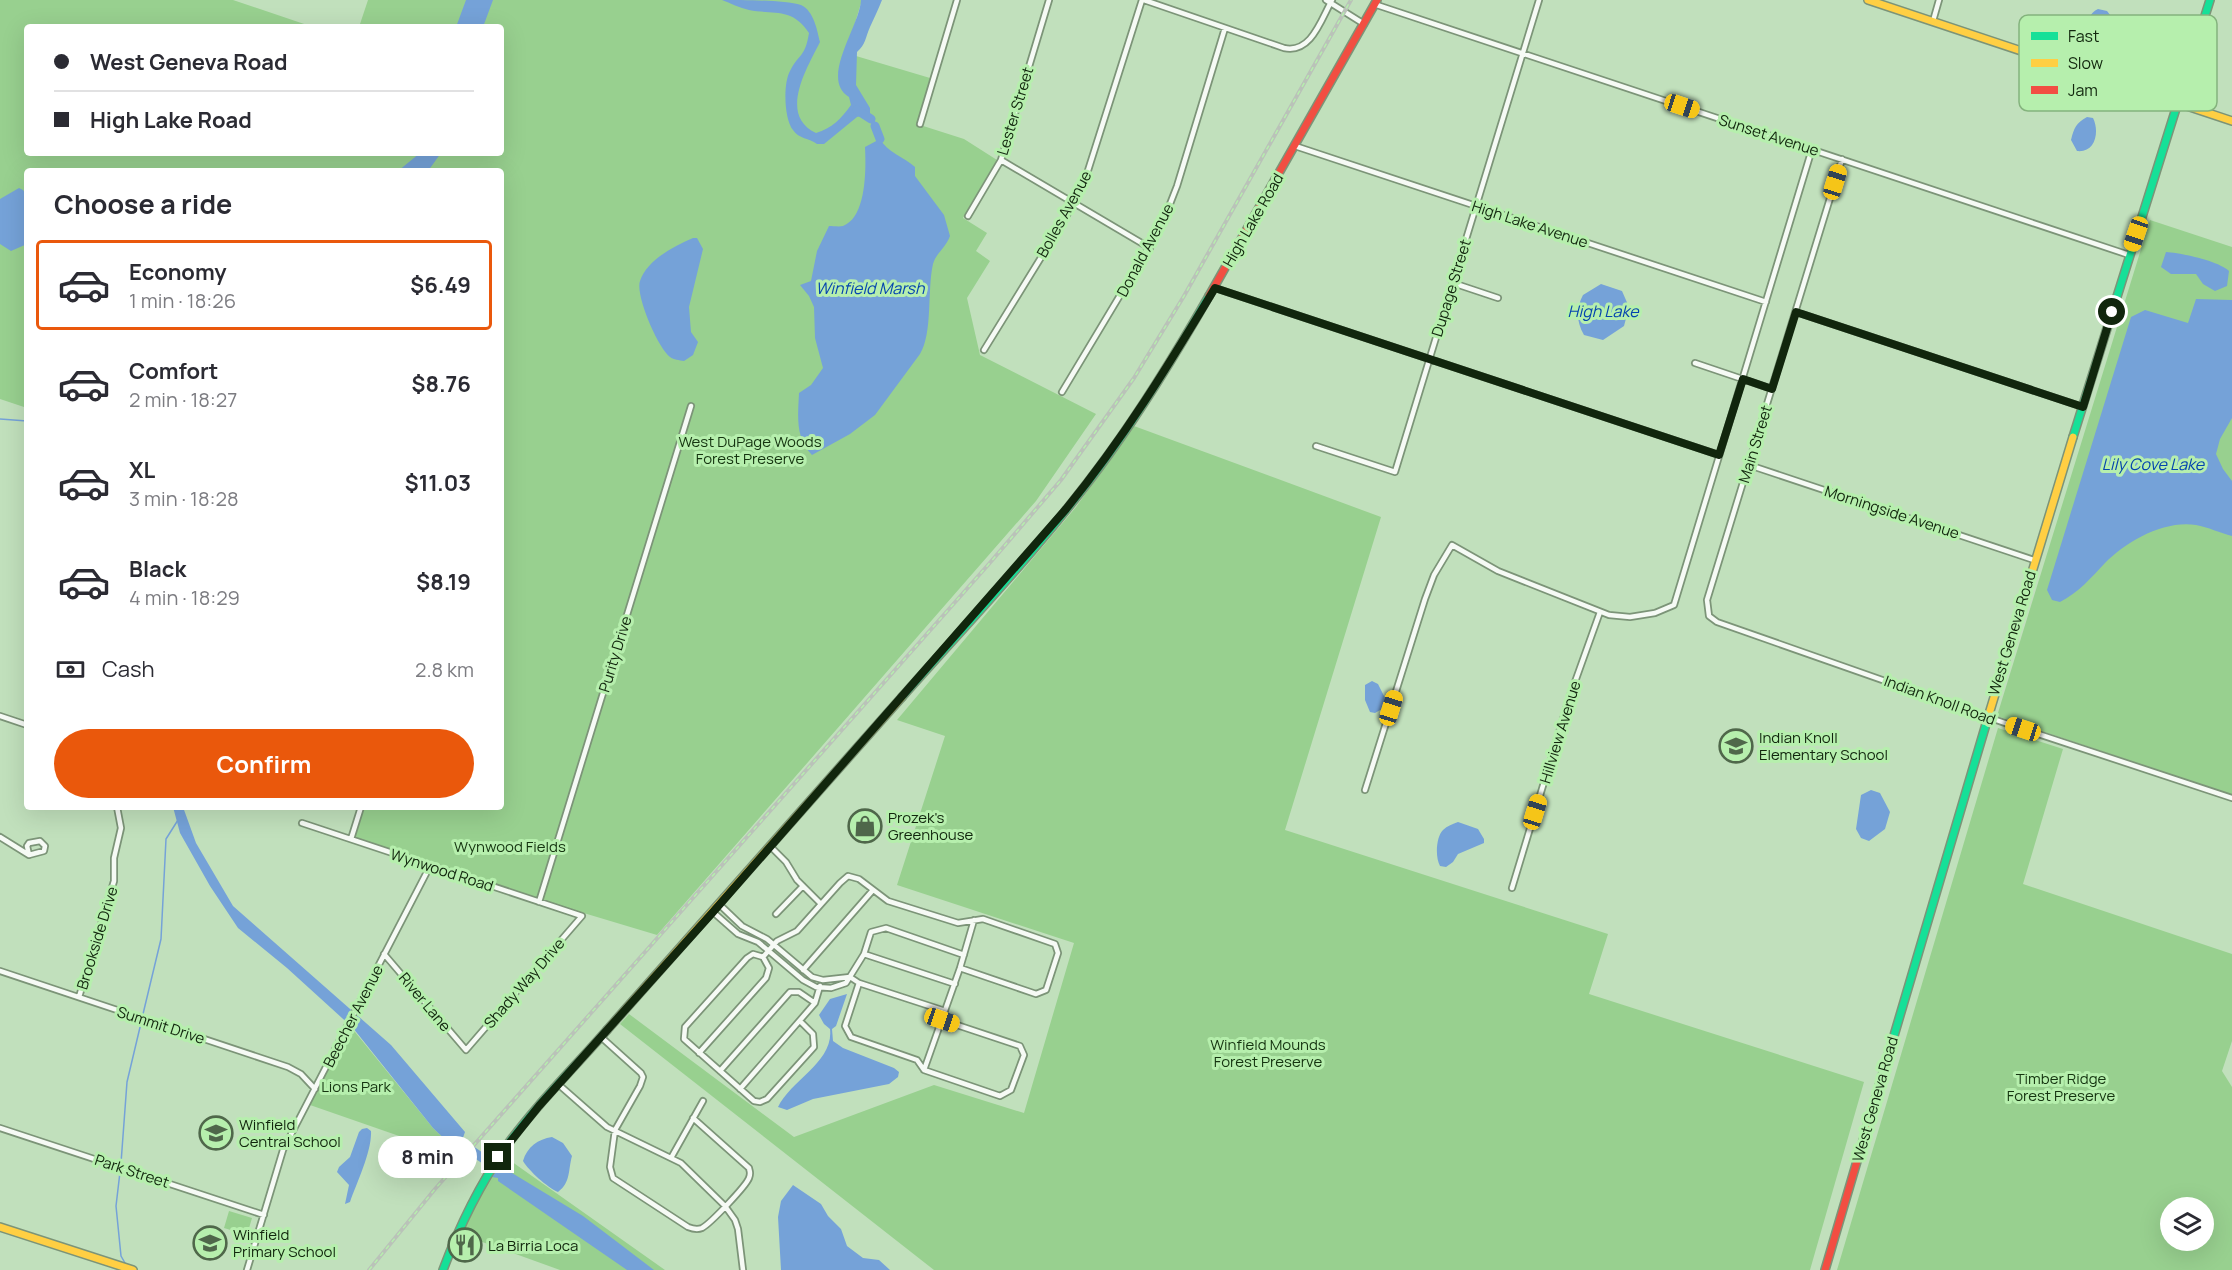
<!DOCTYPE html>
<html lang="en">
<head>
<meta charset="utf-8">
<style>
	:root { --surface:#fff; --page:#f2f2f3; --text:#2b2b33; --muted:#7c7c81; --line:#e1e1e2; --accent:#ea580c }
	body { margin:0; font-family:Manrope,sans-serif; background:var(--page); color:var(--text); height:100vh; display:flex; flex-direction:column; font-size:22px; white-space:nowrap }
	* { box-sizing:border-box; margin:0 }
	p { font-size:20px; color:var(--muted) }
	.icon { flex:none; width:33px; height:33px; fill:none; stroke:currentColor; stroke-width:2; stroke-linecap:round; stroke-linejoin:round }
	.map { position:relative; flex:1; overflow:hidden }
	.panel { position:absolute; left:24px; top:168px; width:480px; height:642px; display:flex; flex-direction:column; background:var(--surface); border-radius:6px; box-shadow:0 6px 24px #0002 }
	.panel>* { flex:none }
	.top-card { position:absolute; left:24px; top:24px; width:480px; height:132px; border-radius:6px; box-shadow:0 6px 24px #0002; display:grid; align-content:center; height:132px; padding:0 30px; background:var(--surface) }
	.tools { position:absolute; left:2160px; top:1197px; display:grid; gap:12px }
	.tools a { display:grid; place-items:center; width:54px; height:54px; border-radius:50%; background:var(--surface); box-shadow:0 6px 24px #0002; font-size:30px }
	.end { position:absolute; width:27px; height:27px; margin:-14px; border:8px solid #11260d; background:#fff; box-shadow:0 0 0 3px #fff }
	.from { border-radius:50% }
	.bubble { position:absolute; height:42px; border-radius:21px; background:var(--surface); box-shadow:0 6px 24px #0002; font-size:20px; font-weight:700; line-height:42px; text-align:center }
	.car { position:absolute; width:18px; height:36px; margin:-18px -9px; border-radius:8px; box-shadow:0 0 4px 2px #0007; background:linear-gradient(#f5c518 24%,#345 0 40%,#f5c518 0 76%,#345 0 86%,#f5c518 0) }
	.top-card b { display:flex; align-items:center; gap:21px; height:57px; font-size:22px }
	.top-card b+b { border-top:2px solid var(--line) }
	.top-card i { width:15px; height:15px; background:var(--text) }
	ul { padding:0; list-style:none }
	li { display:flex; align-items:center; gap:18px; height:90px; margin:0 12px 9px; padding:0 18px; border:3px solid transparent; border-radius:6px }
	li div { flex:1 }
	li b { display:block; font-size:22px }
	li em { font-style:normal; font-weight:700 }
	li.active { border-color:var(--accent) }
	li>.icon { width:54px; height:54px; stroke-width:1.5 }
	h2 { padding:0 30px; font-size:27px; line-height:72px }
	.pay { display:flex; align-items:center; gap:15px; height:66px; padding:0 30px; font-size:22px }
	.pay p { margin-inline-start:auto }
	.action { display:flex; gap:12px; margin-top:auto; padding:12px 30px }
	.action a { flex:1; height:69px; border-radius:36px; background:var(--accent); color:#fff; font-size:24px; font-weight:700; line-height:69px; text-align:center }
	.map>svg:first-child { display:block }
	.green { fill:#98d08f; fill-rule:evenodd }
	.water { fill:#75a2d8 }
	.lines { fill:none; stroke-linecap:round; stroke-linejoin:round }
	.stream { stroke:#75a2d8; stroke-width:1.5 }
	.river { stroke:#75a2d8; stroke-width:9 }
	.street-casing { stroke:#7c9478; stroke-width:8 }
	.fast-casing { stroke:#7c9478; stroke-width:10 }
	.slow-casing { stroke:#7c9478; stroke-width:10 }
	.jam-casing { stroke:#7c9478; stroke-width:10 }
	.street { stroke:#f6faf5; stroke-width:4.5 }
	.fast { stroke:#16e098; stroke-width:7 }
	.slow { stroke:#ffcf43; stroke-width:7 }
	.jam { stroke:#f24e42; stroke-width:7 }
	.rail-casing { stroke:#bac2b9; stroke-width:4 }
	.rail { stroke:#b6efad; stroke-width:1.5; stroke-dasharray:4.5; stroke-linecap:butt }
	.route { stroke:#11260d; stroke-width:8 }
	.labels { text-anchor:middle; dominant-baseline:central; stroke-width:6; stroke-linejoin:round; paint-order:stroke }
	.street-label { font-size:15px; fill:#11260d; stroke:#b6efad }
	.park-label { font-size:15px; fill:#153410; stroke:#b6efad }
	.poi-label { font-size:15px; fill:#11260d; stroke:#b6efad; text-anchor:start }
	.water-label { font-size:16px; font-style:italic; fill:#0444af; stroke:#b6efad }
	.key { fill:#b6efad; stroke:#84b37d; stroke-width:1.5 }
	.key-label { font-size:16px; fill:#11260d }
</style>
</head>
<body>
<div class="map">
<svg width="2232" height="1270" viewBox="0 0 2232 1270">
	<rect width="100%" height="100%" fill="#c1e0bc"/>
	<path class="green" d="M0 0H233L313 27H27V153H501V27H359L368 0H862L846 53 930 78 917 124 964 139 997 160 963 218 987 233 976 251 990 261 967 298 980 355 1096 414 1036 501 657 935 537 899 355 837 364 807H501V171H27V408L0 399Z
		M2150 220 2232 247V795L1997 716Z
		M1134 426 1381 517 1285 830 1608 934 1589 994 1864 1082 1810 1270H934L620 1024 629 1014 794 1137 934 1085 1024 1113 1074 943 897 885 945 736 897 720 1076 507Z
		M1998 728 2063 749 2023 884 2232 954V1041L2222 1071 2232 1087V1270H1837ZM2170 1208H2204V1240H2170Z
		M351 1027 433 1128 454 1148 448 1153 310 1105Z
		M505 1157 665 1270H560L460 1234 483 1189Z
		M229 1211 252 1218 247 1235 224 1228Z"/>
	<path class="water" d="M466 0H493L483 27H456Z
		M722 0C742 0 784 0 801 5 814 11 817 30 820 42 807 68 778 115 816 133 832 128 841 119 851 105L849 97C819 79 860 26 861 0H882C878 10 874 18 870 27 865 38 866 44 857 52L856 85 870 108V113L857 117 824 144H817C809 138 799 139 793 130 784 119 783 83 790 71 799 53 805 58 809 33 792 7 775 15 749 10 740 8 730 3 722 0Z
		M2098 9 2107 11 2114 20 2112 25 2106 28 2101 37 2095 39 2087 33C2086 23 2089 13 2098 9Z
		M2087 117 2093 118C2100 132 2095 153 2077 151L2071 140C2074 128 2076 123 2087 117Z
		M880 139C887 152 904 157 915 167V176L944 215 950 236C945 249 936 253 933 264 927 290 933 333 920 354L875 415 850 434 812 455C795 438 798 416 799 393L811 385 823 368 815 338 814 307 809 296 800 285 811 281 817 251 829 226C833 226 839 227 843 226 867 217 866 167 865 147Z
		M420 153H441L428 171H398Z
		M19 188 23 190 27 196V244L11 251 0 244V199Z
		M693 238H697L703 249 689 307 691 332 698 342 693 355 684 361C679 360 674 360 670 357 658 348 635 295 640 281 647 260 674 246 693 238Z
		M2166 252C2181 253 2219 261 2229 271L2227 286 2215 291 2203 284 2196 274H2171L2161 267Z
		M1601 284 1622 291 1629 307 1624 326 1603 340 1584 335C1576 321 1576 308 1583 295Z
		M2196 299 2232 300V418L2220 439 2216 454 2223 469 2232 481V536C2220 533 2208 527 2196 525 2164 520 2127 541 2105 563 2092 577 2078 593 2060 602L2052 600 2047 590 2131 317 2145 310 2188 323Z
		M1372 681 1378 684 1385 698 1382 709 1375 713 1370 712 1365 700V685Z
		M1871 790 1880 793 1890 812 1885 829 1869 841 1861 838 1856 829 1861 795Z
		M173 807H183L196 843 233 906 391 1045 465 1132 459 1149 454 1148 433 1128 353 1028 287 968 238 928 210 886 180 833Z
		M1458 822 1478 829 1484 839V843L1458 854 1453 862 1446 867 1440 866C1435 857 1436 837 1443 830 1447 826 1453 824 1458 822Z
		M847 994 836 1026 832 1029 833 1041 843 1048 894 1068 899 1072 898 1077 889 1084 813 1099 787 1110 778 1107C791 1080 834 1062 830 1029L824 1024 819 1015 830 999Z
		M367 1128 371 1131C372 1151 357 1182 350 1202L345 1204 349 1185 337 1172 339 1167 350 1157 359 1132 362 1129Z
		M552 1137 563 1143 572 1156C568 1170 571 1182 558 1192 547 1187 529 1171 523 1161 527 1147 538 1139 552 1137Z
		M503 1163 512 1173 583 1216 654 1270H627L498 1181V1178L492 1177Z
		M793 1185 821 1204 828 1216 841 1229 847 1246 863 1258 879 1260 890 1270H781L778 1217 781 1201Z"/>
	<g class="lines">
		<path class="stream" d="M0 419 27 421
			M143 1014 161 939 166 839 178 820
			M121 1163 127 1082 141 1023
			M120 1172 116 1206 121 1256 125 1263"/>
		<path class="river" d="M857 110 871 119
			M875 126 880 139
			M452 1137 507 1175"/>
		<g class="street-casing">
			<path id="street" d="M1144 0 1284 48C1311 54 1321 20 1332 0
				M1326 0 1364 24
				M1374 4 2129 255
				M1933 21 1939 0
				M920 124 957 0
				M1295 146 1766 302
				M1842 159 1707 600 1709 616 1717 622 2002 722 2232 798
				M1001 160 1150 248
				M968 216 1001 160 1049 0
				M1453 283 1498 298
				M1215 288 1719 455
				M1796 312 2083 407
				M984 350 1066 217 1085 180 1142 0
				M1695 363 1772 389
				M1062 392 1161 227 1177 186 1225 28
				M1316 446 1395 472 1539 0
				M1749 465 2034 560
				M0 716 27 725
				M1365 790 1425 599 1434 575 1452 545 1498 571 1609 615 1630 617 1655 613 1674 605 1812 149
				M302 823 582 916 466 1050 384 954
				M0 837 29 855 44 851 45 846 40 841 29 843 27 846 29 855
				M351 839 361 807
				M771 847 786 862 797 880 821 904
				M1512 888 1571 693 1600 612
				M539 902 691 406
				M720 905 742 926 767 939 812 977 823 980 850 977 859 983 945 1011
				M713 912 738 934 758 942 803 980 816 987 831 988 846 983 864 954
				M776 914 803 886
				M763 957 777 941 797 931 840 883 848 876 859 879 888 901 958 923 983 919 1055 944 1058 953 1046 990 1036 994 960 968
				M763 957 753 954 747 958 685 1027 684 1039 754 1101 760 1102 767 1099 814 1047 813 1034 800 1021
				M803 970 873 890
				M0 971 288 1067 301 1074 315 1089
				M859 983 845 1026 851 1037 917 1060 924 1070 1000 1096 1011 1090 1024 1055 1020 1046 942 1020
				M955 984 864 954 871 932 886 928 964 955
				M79 997 114 881V858L121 828 117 807
				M601 1037 641 1073 643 1077 640 1086 615 1130 610 1167 613 1178 688 1227C693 1229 697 1230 702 1228 711 1223 746 1186 749 1178 751 1173 750 1173 749 1168L693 1118
				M699 1053 766 978 769 968 763 957
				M924 1070 960 968 974 920
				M720 1071 790 992H799L815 1003
				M558 1084 607 1127 681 1163 725 1206 735 1220 738 1229 743 1270
				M740 1089 815 1003 820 986
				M0 1128 264 1215
				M671 1158 703 1101
				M247 1270 283 1150 430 866"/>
		</g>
		<g class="fast-casing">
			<path id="fast" d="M2073 437 2210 0
				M902 697C972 618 1047 540 1109 454 1146 403 1178 350 1209 296
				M1893 1039 1989 714
				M443 1270C459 1227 479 1186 505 1148 535 1106 573 1069 607 1030"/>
		</g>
		<g class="slow-casing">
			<path id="slow" d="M1868 0 2232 121
				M1989 714 2073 437
				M607 1030 902 697
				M0 1227 133 1270"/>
		</g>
		<g class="jam-casing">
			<path id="jam" d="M1209 296 1377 0
				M1825 1270 1893 1039"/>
		</g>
		<use href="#street" class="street"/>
		<use href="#fast" class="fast"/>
		<use href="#slow" class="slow"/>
		<use href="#jam" class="jam"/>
		<g class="rail-casing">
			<path id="rail" d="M369 1270 435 1189 988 565 1061 480 1134 378 1184 296 1351 0"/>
		</g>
		<use href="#rail" class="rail"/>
	</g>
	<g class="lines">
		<path class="route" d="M498 1157 539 1106 713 912 1066 509C1124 438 1168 366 1215 288L1719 455 1743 379 1772 389 1796 312 2083 407 2112 312"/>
	</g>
	<defs>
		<g id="school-ring" transform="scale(1.725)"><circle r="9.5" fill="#b6efad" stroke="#4f674a" stroke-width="1.5"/><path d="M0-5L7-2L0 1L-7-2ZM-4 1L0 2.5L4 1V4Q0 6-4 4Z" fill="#4f674a"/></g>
		<g id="shop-ring" transform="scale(1.725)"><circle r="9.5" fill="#b6efad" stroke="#4f674a" stroke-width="1.5"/><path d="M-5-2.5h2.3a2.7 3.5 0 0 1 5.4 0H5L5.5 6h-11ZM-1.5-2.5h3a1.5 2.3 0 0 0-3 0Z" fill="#4f674a"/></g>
		<g id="restaurant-ring" transform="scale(1.725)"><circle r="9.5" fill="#b6efad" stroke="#4f674a" stroke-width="1.5"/><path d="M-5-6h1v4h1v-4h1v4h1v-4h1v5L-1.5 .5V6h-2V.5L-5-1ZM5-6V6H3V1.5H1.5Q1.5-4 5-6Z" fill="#4f674a"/></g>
	</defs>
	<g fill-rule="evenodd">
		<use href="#school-ring" x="1736" y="746"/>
		<use href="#shop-ring" x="865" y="826"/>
		<use href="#school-ring" x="216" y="1133"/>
		<use href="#school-ring" x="210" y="1243"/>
		<use href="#restaurant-ring" x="465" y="1245"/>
	</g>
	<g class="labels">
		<g class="street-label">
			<text transform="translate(1015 111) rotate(-73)">Lester Street</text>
			<text transform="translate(1769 135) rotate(18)">Sunset Avenue</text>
			<text transform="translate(1064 214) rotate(-61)">Bolles Avenue</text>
			<text transform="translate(1253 220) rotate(-60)">High Lake Road</text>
			<text transform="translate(1530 224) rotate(18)">High Lake Avenue</text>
			<text transform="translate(1145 250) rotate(-62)">Donald Avenue</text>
			<text transform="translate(1451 288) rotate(-73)">Dupage Street</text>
			<text transform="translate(1755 444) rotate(-73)">Main Street</text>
			<text transform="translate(1892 512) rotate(18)">Morningside Avenue</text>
			<text transform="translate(2012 633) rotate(-73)">West Geneva Road</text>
			<text transform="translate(615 654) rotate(-73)">Purity Drive</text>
			<text transform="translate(1940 700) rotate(20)">Indian Knoll Road</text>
			<text transform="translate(1560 732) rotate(-73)">Hillview Avenue</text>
			<text transform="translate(442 870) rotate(18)">Wynwood Road</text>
			<text transform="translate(97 938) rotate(-73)">Brookside Drive</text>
			<text transform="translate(524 983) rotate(-49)">Shady Way Drive</text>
			<text transform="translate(425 1002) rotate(50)">River Lane</text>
			<text transform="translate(353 1016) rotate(-63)">Beecher Avenue</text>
			<text transform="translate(161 1025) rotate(18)">Summit Drive</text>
			<text transform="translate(1875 1099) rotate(-74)">West Geneva Road</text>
			<text transform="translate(132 1171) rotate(18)">Park Street</text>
		</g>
		<g class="park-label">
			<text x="750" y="441">West DuPage Woods<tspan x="750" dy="17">Forest Preserve</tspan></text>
			<text x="510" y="846">Wynwood Fields</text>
			<text x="1268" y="1044">Winfield Mounds<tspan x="1268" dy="17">Forest Preserve</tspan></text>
			<text x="2061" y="1078">Timber Ridge<tspan x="2061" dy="17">Forest Preserve</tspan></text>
			<text x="356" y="1086">Lions Park</text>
		</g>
		<g class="poi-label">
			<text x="1759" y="737">Indian Knoll<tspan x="1759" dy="17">Elementary School</tspan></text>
			<text x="888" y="817">Prozek's<tspan x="888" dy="17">Greenhouse</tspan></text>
			<text x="239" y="1124">Winfield<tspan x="239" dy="17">Central School</tspan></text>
			<text x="233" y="1234">Winfield<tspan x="233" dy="17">Primary School</tspan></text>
			<text x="488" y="1245">La Birria Loca</text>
		</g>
		<g class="water-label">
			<text x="870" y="288">Winfield Marsh</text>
			<text x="1603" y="311">High Lake</text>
			<text x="2153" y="464">Lily Cove Lake</text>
		</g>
	</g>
	<rect x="2019" y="15" width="198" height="96" rx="9" class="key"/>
	<rect x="2031" y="32" width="27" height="8" fill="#16e098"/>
	<rect x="2031" y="59" width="27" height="8" fill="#ffcf43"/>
	<rect x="2031" y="86" width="27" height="8" fill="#f24e42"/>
	<g class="key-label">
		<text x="2068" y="42">Fast</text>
		<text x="2068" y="69">Slow</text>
		<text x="2068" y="96">Jam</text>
	</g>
</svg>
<div class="tools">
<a><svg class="icon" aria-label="layers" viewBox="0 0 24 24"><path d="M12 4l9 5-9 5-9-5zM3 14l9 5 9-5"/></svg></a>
</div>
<i class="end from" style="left:2112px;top:312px"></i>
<i class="end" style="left:498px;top:1157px"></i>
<div class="bubble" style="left:378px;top:1136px;width:99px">8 min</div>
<i class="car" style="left:1682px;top:106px;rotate:108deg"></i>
<i class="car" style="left:1835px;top:182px;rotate:17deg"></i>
<i class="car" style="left:2136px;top:234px;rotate:199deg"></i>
<i class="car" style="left:1391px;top:708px;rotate:17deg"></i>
<i class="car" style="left:2023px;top:729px;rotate:288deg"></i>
<i class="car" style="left:1535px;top:812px;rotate:17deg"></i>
<i class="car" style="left:942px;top:1020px;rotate:109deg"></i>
<div class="top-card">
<b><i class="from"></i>West Geneva Road</b>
<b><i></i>High Lake Road</b>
</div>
<section class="panel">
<h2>Choose a ride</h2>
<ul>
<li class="active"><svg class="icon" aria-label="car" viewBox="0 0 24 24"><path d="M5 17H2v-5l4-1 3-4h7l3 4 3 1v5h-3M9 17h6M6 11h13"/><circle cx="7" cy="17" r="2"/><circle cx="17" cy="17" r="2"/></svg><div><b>Economy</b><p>1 min · 18:26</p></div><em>$6.49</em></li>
<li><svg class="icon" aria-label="car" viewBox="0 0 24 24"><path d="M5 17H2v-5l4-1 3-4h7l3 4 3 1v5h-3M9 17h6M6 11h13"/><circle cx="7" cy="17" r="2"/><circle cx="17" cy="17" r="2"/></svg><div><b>Comfort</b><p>2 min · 18:27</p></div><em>$8.76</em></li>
<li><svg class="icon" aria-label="car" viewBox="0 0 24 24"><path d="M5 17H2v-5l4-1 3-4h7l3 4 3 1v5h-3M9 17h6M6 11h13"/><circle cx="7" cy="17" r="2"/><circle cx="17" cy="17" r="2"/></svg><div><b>XL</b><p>3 min · 18:28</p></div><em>$11.03</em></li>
<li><svg class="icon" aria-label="car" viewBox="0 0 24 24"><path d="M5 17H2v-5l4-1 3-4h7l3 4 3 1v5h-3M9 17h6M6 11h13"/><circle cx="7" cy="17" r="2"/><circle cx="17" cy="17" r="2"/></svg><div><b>Black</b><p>4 min · 18:29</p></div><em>$8.19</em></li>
</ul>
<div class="pay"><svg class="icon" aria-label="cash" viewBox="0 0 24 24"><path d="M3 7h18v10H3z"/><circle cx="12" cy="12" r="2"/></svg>Cash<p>2.8 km</p></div>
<div class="action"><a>Confirm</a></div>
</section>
</div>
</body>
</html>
